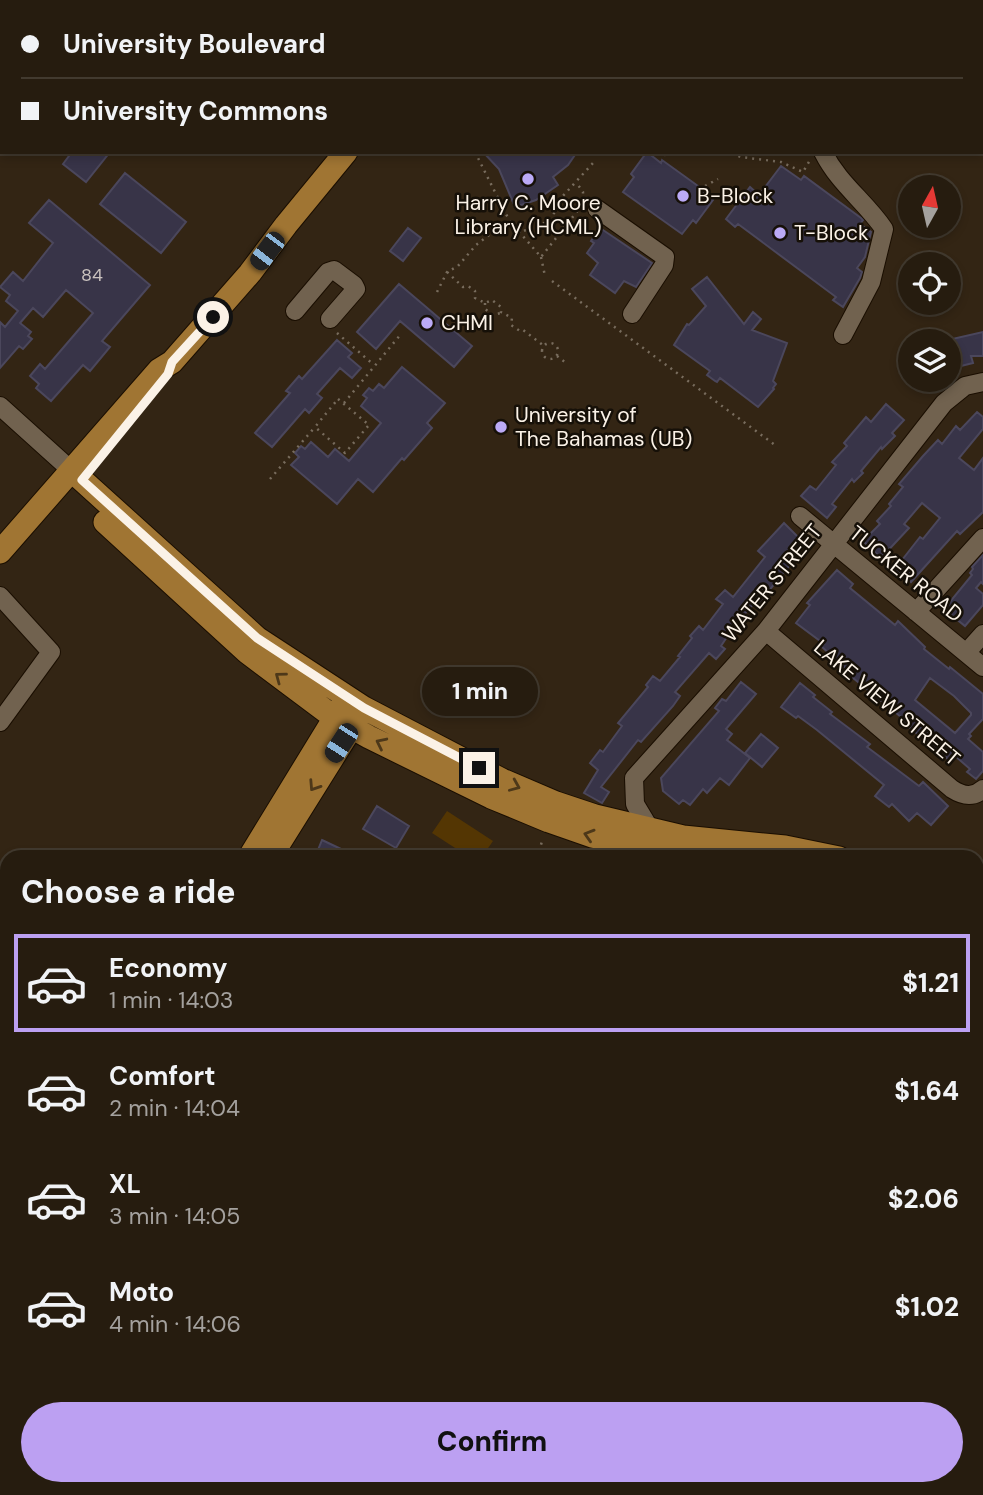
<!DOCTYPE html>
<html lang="en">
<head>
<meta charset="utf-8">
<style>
	:root { --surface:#261c0f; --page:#32291d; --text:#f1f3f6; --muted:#a4a19e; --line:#423a2f; --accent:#bca0f2 }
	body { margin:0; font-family:"DM Sans",sans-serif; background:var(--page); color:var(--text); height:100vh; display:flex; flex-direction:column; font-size:26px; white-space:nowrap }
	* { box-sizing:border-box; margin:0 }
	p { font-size:23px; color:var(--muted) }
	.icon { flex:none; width:38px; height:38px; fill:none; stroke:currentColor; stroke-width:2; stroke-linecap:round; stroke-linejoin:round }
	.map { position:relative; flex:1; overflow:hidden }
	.details { position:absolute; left:0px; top:850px; width:984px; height:646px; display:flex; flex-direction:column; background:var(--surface); border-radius:21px 21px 0 0; box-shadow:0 4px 10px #0003,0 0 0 2px var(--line) }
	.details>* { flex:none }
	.guide { position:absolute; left:0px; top:0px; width:984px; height:154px; box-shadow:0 4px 10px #0003,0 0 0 2px var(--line); display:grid; align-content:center; height:154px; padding:0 21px; background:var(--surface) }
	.needle { width:46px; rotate:8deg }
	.buttons { position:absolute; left:898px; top:175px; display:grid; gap:14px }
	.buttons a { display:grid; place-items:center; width:63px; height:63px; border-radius:50%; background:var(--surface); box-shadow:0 4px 10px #0003,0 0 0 2px var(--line); font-size:35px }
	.end { position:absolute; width:32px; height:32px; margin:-16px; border:9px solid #fbf2e7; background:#111; box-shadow:0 0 0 4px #111 }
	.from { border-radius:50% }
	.bubble { position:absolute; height:49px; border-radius:24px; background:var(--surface); box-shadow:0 4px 10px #0003,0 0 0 2px var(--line); font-size:23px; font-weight:800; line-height:49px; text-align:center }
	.car { position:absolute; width:21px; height:42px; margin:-21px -10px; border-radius:9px; box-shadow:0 0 5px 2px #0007; background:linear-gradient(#222 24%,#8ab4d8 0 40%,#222 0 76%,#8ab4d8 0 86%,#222 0) }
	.guide b { display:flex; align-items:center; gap:24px; height:66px; font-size:26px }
	.guide b+b { border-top:2px solid var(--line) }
	.guide i { width:18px; height:18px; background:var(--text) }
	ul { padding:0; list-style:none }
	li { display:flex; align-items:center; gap:21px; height:98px; margin:0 14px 10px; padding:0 7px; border:4px solid transparent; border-radius:0px }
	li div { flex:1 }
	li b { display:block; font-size:26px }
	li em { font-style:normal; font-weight:800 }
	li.selected { border-color:var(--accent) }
	li>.icon { width:63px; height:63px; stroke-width:1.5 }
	h2 { padding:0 21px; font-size:32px; line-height:84px }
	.action { display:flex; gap:14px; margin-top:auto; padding:14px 21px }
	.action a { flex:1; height:80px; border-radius:42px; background:var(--accent); color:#111; font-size:28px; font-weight:800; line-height:80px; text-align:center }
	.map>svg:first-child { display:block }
	.green { fill:#543603 }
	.water { fill:#9e6806 }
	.building { fill:#383448; stroke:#4b475c; stroke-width:2; fill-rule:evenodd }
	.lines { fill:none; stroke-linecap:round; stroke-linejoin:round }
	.minor-casing { stroke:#1a0e01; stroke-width:20 }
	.major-casing { stroke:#1a0e01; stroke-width:25 }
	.path { stroke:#786c5d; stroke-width:2.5; stroke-dasharray:2 5; stroke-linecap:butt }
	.minor { stroke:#71624f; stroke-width:18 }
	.major { stroke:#a07533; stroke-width:23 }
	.oneway { stroke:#4d3819 }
	.route { stroke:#fbf2e7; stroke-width:9 }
	.poi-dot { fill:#bbaaf6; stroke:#161008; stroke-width:2.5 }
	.labels { text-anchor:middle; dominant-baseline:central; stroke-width:5; stroke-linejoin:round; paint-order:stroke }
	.number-label { font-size:18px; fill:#cac2bf }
	.poi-label { font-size:21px; fill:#fbf2e7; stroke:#161008; text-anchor:start }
	.street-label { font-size:21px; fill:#fbf2e7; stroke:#161008 }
</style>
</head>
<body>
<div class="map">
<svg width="983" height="1495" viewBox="0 0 983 1495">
	<rect width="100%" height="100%" fill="#332514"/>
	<path class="green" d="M447 811 493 841 482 857H469L432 833Z
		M976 1360 983 1361V1418L977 1425Z"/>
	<path class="water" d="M976 961 983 963V1361L976 1360Z
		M0 1079 7 1099V1138L0 1145Z
		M983 1418V1495H886L865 1490 820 1495H746L752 1489H976L977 1425Z
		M503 1489H691L711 1495H504Z"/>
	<path class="building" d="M72 152H110L86 182 63 164Z
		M483 152H577L568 165 553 177 558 185 536 200 515 207 499 169Z
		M647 152 661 163 662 160 698 186 697 188 713 200 696 223 693 220 682 234 623 192 634 177 631 174Z
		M781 166 801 180 804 176 861 218 863 220 860 224 871 232 865 257 857 268 862 272 860 278 843 307 833 300 836 297 738 224 735 227 726 219 750 187 759 195Z
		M125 173 186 222 161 253 100 204Z
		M49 200 150 285 102 341 110 347 90 371 83 365 51 401 36 388 39 384 30 376 40 364 45 369 93 313 66 290 43 317 33 308 20 323 31 332 28 336 32 339 23 349 19 346 0 368V322L5 327 18 311 6 301 10 295 0 287 13 272 23 281 53 243 29 223Z
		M408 228 421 238 403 261 390 251Z
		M600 228 652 263 636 287 624 281 615 293 590 275 598 263 587 253 594 243 591 241Z
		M707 277 744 324 753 312 761 319 752 330 787 343 773 381 776 384 773 388 774 389 758 407 720 378 717 382 715 381 707 375 710 371 674 345 687 324 689 325 706 306 692 289Z
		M399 284 472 346 454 367 400 321 376 349 357 332Z
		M983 332V356H971L973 363 953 368 948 340Z
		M337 340 352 353 348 357 361 368 352 378 340 368 317 394 322 398 309 413 305 409 272 447 255 433 290 393 286 391 299 376 302 379Z
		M402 367 445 403 427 423 432 428 404 460 402 458 373 492 358 479 337 504 291 465 299 457 295 453 301 446 305 449 311 442 328 457 335 449 349 461 381 423 361 406 367 398 363 395 369 388 373 391 379 384 384 388Z
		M886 404 904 420 892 433 895 436 882 449 881 447 861 471 863 473 854 482 852 479 832 504 836 507 827 518 801 496 810 486 816 490 836 465 832 462 847 446 844 443 866 417 871 422Z
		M977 412 983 417V429L959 458 974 470 983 458V512L960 534 957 531 911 582 895 569 920 537 923 539 940 518 922 503 904 524 909 528 881 558 863 541 880 524 877 521 891 506 889 504 903 487 899 484 923 456 938 440 942 444 956 426 960 430Z
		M784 523 804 543 791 557 794 560 758 604 755 602 735 625 721 646 725 649 716 659 709 653 675 692 680 696 673 706 641 742 638 740 601 787 609 792 602 803 584 793 598 770 590 763 600 750 603 752 622 726 618 723 648 687 646 685 653 676 660 681 680 657 678 656 692 638 690 636 699 626 703 630 723 604 716 599 725 590 733 597 765 557 758 551Z
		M983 555V584L981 582 976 588 983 594V605L965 626 944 609 972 575 970 573 973 569 972 567Z
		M837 570 853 584 850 588 895 625 898 621 925 647 924 649 949 669 950 667 983 694V719L969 734 971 736 968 739 983 752V771L976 779 967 772 970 769 954 755 949 760 904 723 906 721 853 678 854 676 821 646 824 644 796 623 810 605 807 603ZM930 678 954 696 971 713V715L955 733 915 700Z
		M741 682 756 694 726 729 732 734 727 740 750 758 729 785 720 778 707 793 703 789 690 805 683 800 679 804 663 791 661 778 719 711 715 708 722 699 726 701Z
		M800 683 815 695 813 697 832 712 830 714 870 744 867 747 919 786 923 782 948 806 931 825 917 813 909 821 892 804 889 807 875 796 884 785 817 730 798 716 796 718 781 707Z
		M761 734 778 748 762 767 745 753Z
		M377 806 409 826 396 848 363 829Z
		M322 840 360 858H335L318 850Z"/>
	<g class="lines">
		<g class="minor-casing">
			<path id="minor" d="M791 0 792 2
				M638 2V0
				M823 152C839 184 865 201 884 229L871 282 843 335
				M597 209 665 257 664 265 632 314
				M295 311 328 272 334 270 354 285 356 289 330 319
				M0 406 72 471
				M800 516 983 667
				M0 596 51 652 0 722
				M916 612 983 538
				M766 631 952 789C963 796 973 798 983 789
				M966 653 983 634
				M650 829 635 804 634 778 766 631 944 403 965 386 983 382
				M0 1004 7 1033"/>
		</g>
		<g class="major-casing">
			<path id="major" d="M477 2 478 0
				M72 471 257 638 364 708 502 780 556 803 595 816 683 837 785 847 839 858
				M105 522 247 652 335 718 369 737 491 797 549 821 592 836 694 858
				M0 552 159 370 172 362 250 273 286 225 346 152
				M249 858 342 706
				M270 858 358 717
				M976 923 983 927
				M0 1358 7 1350
				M0 1383 7 1375"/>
		</g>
		<path class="path" d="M663 0 666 2
			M759 0 760 2
			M704 2 706 0
			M716 2V0
			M475 152 509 220 541 257 583 204V192L576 182
			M725 152 741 157 781 162 803 172 810 160
			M664 156 665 152
			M705 186 718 179
			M517 232 537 228 547 221 555 212 562 197 593 163
			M541 257 545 276
			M447 272 463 287 468 286 475 291V298L485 303 492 300 501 307V312L512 318 511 325 520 331 523 330 544 346
			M552 281 775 445
			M437 292 447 272 458 266 476 245 509 220
			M485 303V309L493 315 501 313
			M337 333 374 365
			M542 351a8 8 0 1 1 16 0a8 8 0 1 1-16 0Z
			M557 356 566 363
			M338 399 369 425 345 453 315 427Z
			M344 403 401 334
			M270 479 315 427
			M537 858 543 838
			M976 1461 983 1463
			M33 1495 39 1489
			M787 1495 799 1489"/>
		<use href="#minor" class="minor"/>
		<use href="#major" class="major"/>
	</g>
	<defs><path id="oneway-chevron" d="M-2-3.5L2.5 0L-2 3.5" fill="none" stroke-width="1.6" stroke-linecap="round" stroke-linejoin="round" transform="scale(1.75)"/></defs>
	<g class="oneway">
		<use href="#oneway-chevron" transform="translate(280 677) rotate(-143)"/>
		<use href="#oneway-chevron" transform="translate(381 743) rotate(-154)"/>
		<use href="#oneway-chevron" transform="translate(314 786) rotate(123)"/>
		<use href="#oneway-chevron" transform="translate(515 786) rotate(23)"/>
		<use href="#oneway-chevron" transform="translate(589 835) rotate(-163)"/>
	</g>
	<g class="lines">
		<path class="route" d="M213 317 172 362 168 374 82 480 257 638 364 708 479 768"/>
	</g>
	<g class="poi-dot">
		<circle cx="528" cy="179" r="7"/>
		<circle cx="683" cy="196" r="7"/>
		<circle cx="780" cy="233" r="7"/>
		<circle cx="427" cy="323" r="7"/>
		<circle cx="501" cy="427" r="7"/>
	</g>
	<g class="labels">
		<g class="number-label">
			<text x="92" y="275">84</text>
		</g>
		<g class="poi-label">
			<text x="697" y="196">B-Block</text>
			<text x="528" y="203" text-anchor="middle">Harry C. Moore<tspan x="528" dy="24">Library (HCML)</tspan></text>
			<text x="794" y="233">T-Block</text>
			<text x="441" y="323">CHMI</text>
			<text x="515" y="415">University of<tspan x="515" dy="24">The Bahamas (UB)</tspan></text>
		</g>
		<g class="street-label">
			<text transform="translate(906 574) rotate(39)">TUCKER ROAD</text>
			<text transform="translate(772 583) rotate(-51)">WATER STREET</text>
			<text transform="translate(887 703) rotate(40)">LAKE VIEW STREET</text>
		</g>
	</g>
</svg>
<div class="buttons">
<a><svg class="needle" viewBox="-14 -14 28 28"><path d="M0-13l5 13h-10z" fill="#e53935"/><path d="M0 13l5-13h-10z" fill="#a4a19e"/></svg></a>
<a><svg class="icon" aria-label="locate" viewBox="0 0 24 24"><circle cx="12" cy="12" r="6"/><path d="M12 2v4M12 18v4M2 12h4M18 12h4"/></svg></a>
<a><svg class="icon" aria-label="layers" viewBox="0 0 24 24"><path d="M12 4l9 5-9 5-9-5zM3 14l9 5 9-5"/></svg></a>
</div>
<i class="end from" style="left:213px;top:317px"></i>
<i class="end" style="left:479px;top:768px"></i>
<div class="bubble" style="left:422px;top:667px;width:116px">1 min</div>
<i class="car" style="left:267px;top:251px;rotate:217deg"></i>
<i class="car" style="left:341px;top:743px;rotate:213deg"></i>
<div class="guide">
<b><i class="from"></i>University Boulevard</b>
<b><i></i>University Commons</b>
</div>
<section class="details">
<h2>Choose a ride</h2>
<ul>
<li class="selected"><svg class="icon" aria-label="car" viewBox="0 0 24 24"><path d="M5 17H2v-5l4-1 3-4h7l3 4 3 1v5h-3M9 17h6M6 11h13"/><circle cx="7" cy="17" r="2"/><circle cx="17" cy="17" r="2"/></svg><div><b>Economy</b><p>1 min · 14:03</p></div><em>$1.21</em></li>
<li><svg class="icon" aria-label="car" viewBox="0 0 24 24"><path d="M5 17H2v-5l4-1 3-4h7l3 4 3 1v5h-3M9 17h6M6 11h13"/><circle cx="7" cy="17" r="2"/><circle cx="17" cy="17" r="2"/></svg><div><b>Comfort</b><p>2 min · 14:04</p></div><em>$1.64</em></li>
<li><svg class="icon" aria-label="car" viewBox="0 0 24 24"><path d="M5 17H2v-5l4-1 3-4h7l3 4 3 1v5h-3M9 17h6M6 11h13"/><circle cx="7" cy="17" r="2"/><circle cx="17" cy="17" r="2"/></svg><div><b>XL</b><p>3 min · 14:05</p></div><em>$2.06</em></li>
<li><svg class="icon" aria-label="car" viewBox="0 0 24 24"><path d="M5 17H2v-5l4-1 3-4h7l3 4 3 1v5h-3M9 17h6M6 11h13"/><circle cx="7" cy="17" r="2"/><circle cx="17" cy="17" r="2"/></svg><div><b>Moto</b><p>4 min · 14:06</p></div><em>$1.02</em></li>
</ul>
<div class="action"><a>Confirm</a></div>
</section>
</div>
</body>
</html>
